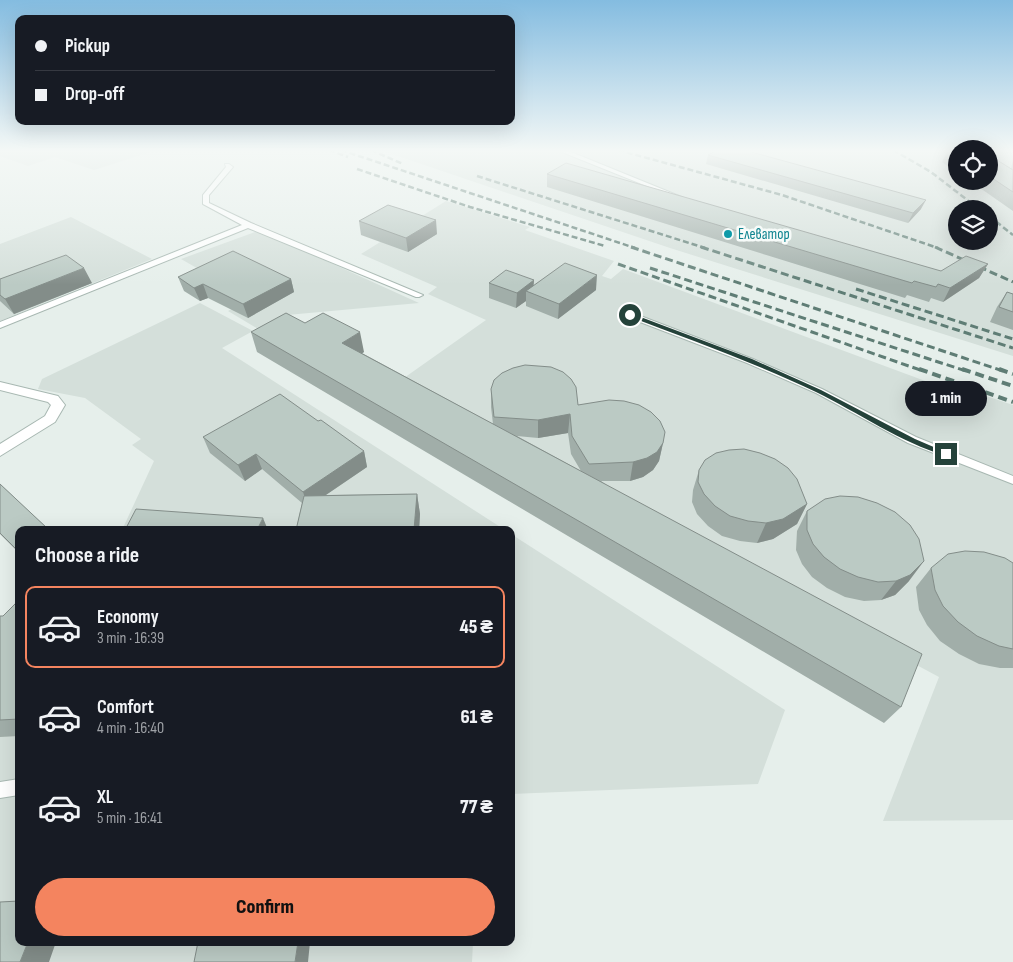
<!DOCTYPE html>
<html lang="en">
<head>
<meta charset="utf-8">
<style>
	:root { --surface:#171b24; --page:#242831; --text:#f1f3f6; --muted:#9ea1a6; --line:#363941; --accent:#f4845f }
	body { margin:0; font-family:"Sofia Sans Condensed",sans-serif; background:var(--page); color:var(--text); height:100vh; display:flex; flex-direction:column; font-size:19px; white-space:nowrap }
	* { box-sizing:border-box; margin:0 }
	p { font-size:16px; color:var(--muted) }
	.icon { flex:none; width:28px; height:28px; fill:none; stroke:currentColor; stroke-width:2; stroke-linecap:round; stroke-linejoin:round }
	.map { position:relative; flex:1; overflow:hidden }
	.side { position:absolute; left:15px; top:526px; width:500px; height:420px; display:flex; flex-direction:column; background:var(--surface); border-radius:10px; box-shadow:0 5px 20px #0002 }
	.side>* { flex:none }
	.top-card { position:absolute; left:15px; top:15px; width:500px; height:110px; border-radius:10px; box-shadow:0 5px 20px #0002; display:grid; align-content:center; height:110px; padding:0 20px; background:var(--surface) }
	.fabs { position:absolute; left:948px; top:140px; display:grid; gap:10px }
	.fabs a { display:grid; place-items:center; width:50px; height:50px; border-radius:50%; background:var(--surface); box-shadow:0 5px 20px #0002; font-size:25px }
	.end { position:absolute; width:22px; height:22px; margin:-11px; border:6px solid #24423a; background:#fff; box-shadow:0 0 0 2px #fff }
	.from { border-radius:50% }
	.bubble { position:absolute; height:35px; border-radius:18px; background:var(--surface); box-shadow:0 5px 20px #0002; font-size:16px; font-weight:800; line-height:35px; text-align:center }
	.top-card b { display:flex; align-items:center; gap:18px; height:48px; font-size:19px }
	.top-card b+b { border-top:1px solid var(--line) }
	.top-card i { width:12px; height:12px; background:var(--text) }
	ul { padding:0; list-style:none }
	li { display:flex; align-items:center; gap:15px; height:82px; margin:0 10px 8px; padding:0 10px; border:2px solid transparent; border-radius:10px }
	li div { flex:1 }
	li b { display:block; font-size:19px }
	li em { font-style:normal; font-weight:800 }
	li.current { border-color:var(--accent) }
	li>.icon { width:45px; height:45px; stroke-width:1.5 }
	h2 { padding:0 20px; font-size:22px; line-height:60px }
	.primary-button { display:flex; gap:10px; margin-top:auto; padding:10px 20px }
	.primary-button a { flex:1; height:58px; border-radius:30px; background:var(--accent); color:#111; font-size:20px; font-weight:800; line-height:58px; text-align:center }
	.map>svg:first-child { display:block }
	.built { fill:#d4dfda; fill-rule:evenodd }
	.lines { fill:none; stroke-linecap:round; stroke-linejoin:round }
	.service-casing { stroke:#a8b8b2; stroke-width:2 }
	.minor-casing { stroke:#a8b8b2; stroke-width:2 }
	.service { fill:#fff; fill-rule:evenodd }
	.minor { fill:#fff; fill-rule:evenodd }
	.rail-far2 { stroke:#5f7d75; stroke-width:2.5; stroke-dasharray:6 3; stroke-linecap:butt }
	.rail-far1 { stroke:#5f7d75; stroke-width:3; stroke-dasharray:8 4; stroke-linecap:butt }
	.rail { stroke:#5f7d75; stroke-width:4; stroke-dasharray:9 5; stroke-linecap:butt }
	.wall { fill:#a1aea9; fill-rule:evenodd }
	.shaded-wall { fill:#838d89 }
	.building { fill:#bbcac4; stroke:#838d89 }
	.route { fill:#24423a }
	.culture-dot { fill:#0f9aa8; stroke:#f7fbf9; stroke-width:2 }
	.labels { text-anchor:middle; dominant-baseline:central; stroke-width:5; stroke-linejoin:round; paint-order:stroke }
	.far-culture-label { font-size:15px; fill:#0d838f; stroke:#f7fbf9; text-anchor:start }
</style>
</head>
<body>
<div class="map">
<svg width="1013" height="962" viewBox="0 0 1013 962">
	<rect width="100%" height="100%" fill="#e6efeb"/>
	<path class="built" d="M0 150H157L94 170 55 157 28 166 0 156Z
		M380 150H956V181H989V150H1013V356L670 248ZM956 209H989V241H956Z
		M446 201 530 227 525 230 614 261 602 276 611 279 623 269 936 385 941 381 1013 405V820L883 821 939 677 394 385 486 320 428 294 437 287 361 254Z
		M71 217 152 259 0 321V244Z
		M255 232 269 235 419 303 287 315 258 329 228 311 251 299 181 259Z
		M200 303 253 331 222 348 505 530H122L154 461 132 445 141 439 85 398 38 389 42 379Z
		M511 534 785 710 758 784 511 794Z
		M19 597V942L473 943 472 962H0V624Z"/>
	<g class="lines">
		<g class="service-casing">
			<path id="service" d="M557 150H566L684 198 679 199Z
				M225 164H229L233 167 209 195V203L251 223 423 295 419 297H416L248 228 0 328V322L242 225 203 204V195L226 167Z
				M630 312 753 359 822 389 916 437 1013 476V484L908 443 816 393 747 363 627 317V313Z
				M19 779V795L0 798V782Z"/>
		</g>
		<g class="minor-casing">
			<path id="minor" d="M0 382 58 396 65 405 55 422 0 456V444L45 416 51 405 48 402 0 390Z"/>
		</g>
		<use href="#service" class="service"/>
		<use href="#minor" class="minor"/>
		<path class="rail-far2" d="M329 150 348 157
			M341 150 635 248
			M371 150 403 164
			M618 150 782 195 938 248
			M893 150 931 172 979 209
			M357 169 470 207 605 246
			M477 176 705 248
			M989 216 1013 235"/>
		<path class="rail-far1" d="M631 247 1003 371
			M701 247 1013 348
			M935 247 1013 282
			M618 264 923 371
			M650 268 966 371
			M856 289 1013 339"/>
		<path class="rail" d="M919 369 1013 402
			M962 369 1013 386
			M999 369 1013 374"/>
	</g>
	<path class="wall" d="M948 150H956V172L942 162Z
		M708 155 921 209 908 223 706 164Z
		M989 155 1011 169 1013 159V211L970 181H989Z
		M547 174 941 271 988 264 979 278 943 302 931 298 929 302 907 295 905 298 547 187Z
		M359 221 437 234 408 252 361 235Z
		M178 277 291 279 294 292 248 318 208 298 200 301 184 291Z
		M0 279 92 283 14 314 0 301Z
		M534 280 533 286 596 290 558 319 526 306V301L516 308 489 298V283Z
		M1007 292 1013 294V330L990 322 997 307Z
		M305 323 364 352 362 353 493 424 491 407V389L578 405 663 443 659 461 653 470 643 477 630 481H601L901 707 884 723 257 352 251 332ZM568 433 571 454 581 471 517 436 538 438Z
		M318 421 364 451 367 467 326 495 417 494 420 514 419 530H296L302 503 262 469 245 481 210 453 203 437Z
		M699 470 807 504 797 524 773 539 757 543 740 541 722 536 708 526 697 514 692 502 693 490Z
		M0 484 49 530H19V553L0 534Z
		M807 511 909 581 895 595 881 600 864 601 845 597 827 588 812 577 802 564 796 550 797 531Z
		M1013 563V668H1000L979 664 959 654 940 641 927 625 919 610 916 587 931 568Z
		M19 600V736L0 737V616H3Z"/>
	<path class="shaded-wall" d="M926 200 921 209 908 223 913 213Z
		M436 220 437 234 408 252 406 238Z
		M988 264 979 278 943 302 950 288Z
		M84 268 92 283 14 314 5 299Z
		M597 275 596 290 558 319 559 304Z
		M291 279 294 292 248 318 243 304Z
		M534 280 533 294 526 291V301L516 308 517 293Z
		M203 284 208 298 200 301 194 288Z
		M360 332 364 352 347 363 342 343Z
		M570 414 568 433 538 438V420Z
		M663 443 659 461 653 470 643 477 630 481 633 462Z
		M364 451 367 467 308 507 303 492Z
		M256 454 262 469 245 481 238 465Z
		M417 494 420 514 419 530H414Z
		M807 504 797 524 773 539 757 543 766 523Z
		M263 518 268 530H257Z
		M19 545V552L15 548Z
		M924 561 909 581 895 595 881 600 896 581Z
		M28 942H56L49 962H20Z
		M298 942H310L308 962H295Z"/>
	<path class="building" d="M717 150H744L926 200 913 213 708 155Z
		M949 150H956V155Z
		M989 155 1013 170V192L989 176Z
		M566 163 941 271 966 256 988 264 950 288 938 284 936 287 914 281 912 283 547 174Z
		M388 205 436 220 406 238 359 221Z
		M233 251 291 279 243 304 203 284 194 288 178 277Z
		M66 255 84 268 5 299 0 295V279Z
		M565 263 597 275 559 304 526 291Z
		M506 270 534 280 517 293 489 283Z
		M1007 292 1013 294V312L999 307Z
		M286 313 305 323 323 313 360 332 342 343 922 654 901 707 251 332Z
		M525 365 551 367 563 372 571 379 576 387 578 405 609 400 624 401 639 405 651 412 660 421 665 432 663 443 657 452 647 458 633 462 589 464 572 436 570 414 538 420 494 417 491 389 494 380 502 373 513 368Z
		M280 394 318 421 321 420 364 451 303 492 256 454 238 465 203 437Z
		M744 449 760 453 775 459 788 468 797 479 807 504 783 519 766 523 748 521 730 516 715 506 704 494 698 482 699 470 705 460 716 453 729 450Z
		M0 484 47 528 43 530H19V545L15 548 0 533Z
		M417 494 414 530H296L304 496Z
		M840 496 858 497 877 503 895 512 910 525 919 539 924 561 910 575 896 581 878 582 858 577 840 569 824 557 813 544 807 530V511L825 499Z
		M136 509 263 518 257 530H125Z
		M965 551 984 552 1005 558 1013 563V649L999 646 977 636 958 622 943 606 935 590 931 568 948 554Z
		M19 600V719L0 720V616H3Z
		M19 901V942H28L20 962H0V902Z
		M198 942H298L295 962H194Z"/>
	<linearGradient id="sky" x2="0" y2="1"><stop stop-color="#84bce0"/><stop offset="0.53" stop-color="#f4f8f6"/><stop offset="1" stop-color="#f4f8f6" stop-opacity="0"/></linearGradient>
	<rect width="1013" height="285" fill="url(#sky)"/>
	<path class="route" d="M630 313 752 359 821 390 915 439 950 454 946 456C900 442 859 413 816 392 755 363 691 340 628 316Z"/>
	<circle class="culture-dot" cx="728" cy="234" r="5"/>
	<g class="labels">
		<g class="far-culture-label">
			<text x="738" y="234">Елеватор</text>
		</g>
	</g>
</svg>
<div class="fabs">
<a><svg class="icon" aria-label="locate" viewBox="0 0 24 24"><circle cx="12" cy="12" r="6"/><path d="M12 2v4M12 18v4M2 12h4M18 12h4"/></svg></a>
<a><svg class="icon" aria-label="layers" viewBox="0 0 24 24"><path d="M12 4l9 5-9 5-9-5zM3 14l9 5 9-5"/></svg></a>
</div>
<i class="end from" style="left:630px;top:315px"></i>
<i class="end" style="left:946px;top:454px"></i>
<div class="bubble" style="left:905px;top:381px;width:82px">1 min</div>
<div class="top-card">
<b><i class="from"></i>Pickup</b>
<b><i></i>Drop-off</b>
</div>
<section class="side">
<h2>Choose a ride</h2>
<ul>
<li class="current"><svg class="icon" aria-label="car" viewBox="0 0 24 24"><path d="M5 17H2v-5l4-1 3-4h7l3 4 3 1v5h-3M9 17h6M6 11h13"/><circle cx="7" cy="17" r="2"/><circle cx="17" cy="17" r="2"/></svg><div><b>Economy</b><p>3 min · 16:39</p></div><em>45 ₴</em></li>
<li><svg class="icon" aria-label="car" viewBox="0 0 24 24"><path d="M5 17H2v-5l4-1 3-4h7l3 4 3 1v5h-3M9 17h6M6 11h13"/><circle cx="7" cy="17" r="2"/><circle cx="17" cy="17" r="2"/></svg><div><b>Comfort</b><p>4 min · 16:40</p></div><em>61 ₴</em></li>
<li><svg class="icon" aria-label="car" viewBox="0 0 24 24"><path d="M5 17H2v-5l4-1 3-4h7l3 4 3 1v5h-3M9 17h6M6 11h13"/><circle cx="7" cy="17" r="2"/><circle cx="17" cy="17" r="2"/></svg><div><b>XL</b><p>5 min · 16:41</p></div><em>77 ₴</em></li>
</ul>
<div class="primary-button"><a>Confirm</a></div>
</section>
</div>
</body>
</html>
